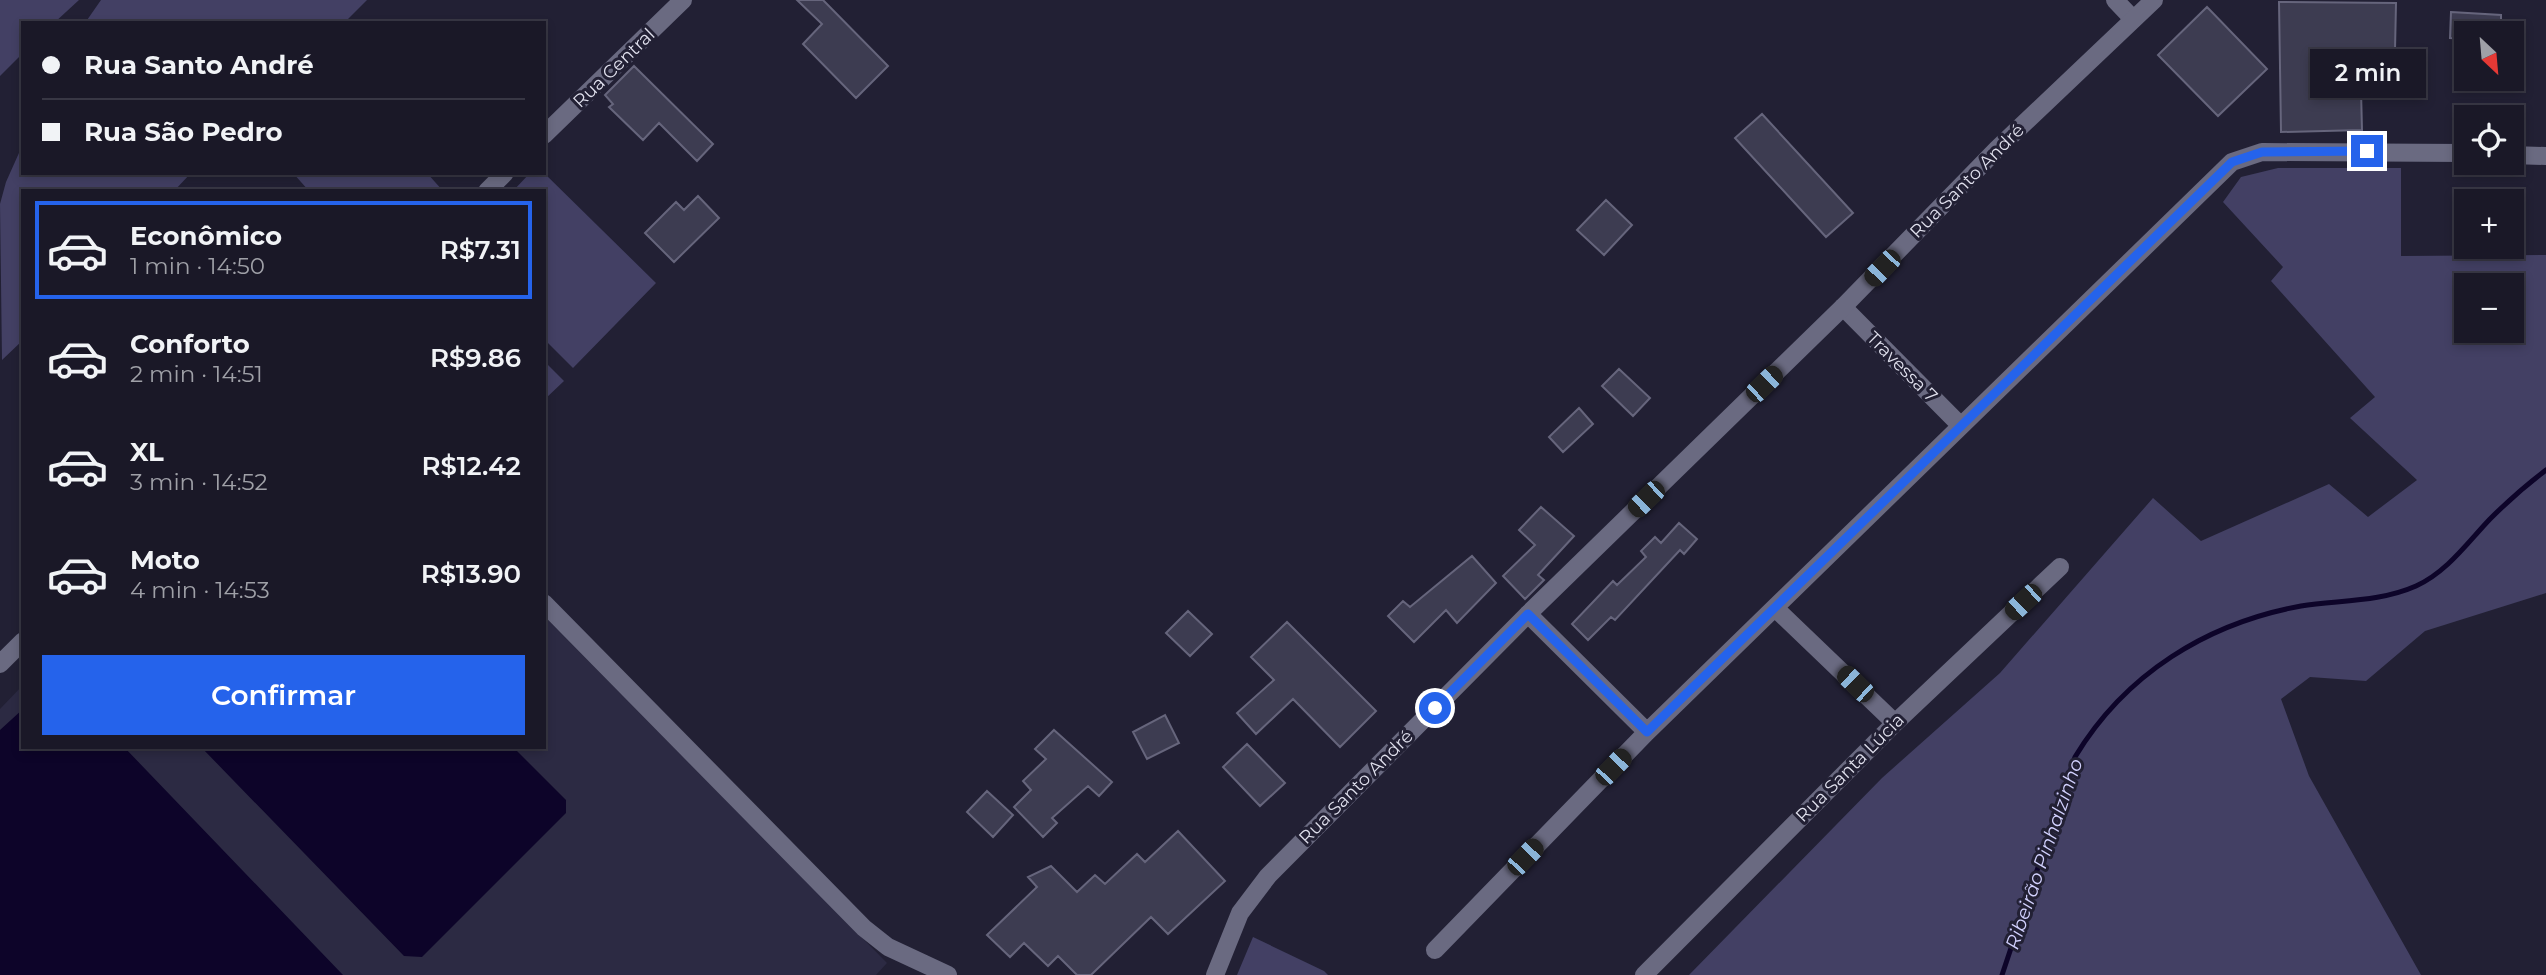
<!DOCTYPE html>
<html lang="pt">
<head>
<meta charset="utf-8">
<style>
	:root { --surface:#1a1827; --page:#272533; --text:#f1f3f6; --muted:#9fa0a7; --line:#383744; --accent:#2563eb }
	body { margin:0; font-family:Montserrat,sans-serif; background:var(--page); color:var(--text); height:100vh; display:flex; flex-direction:column; font-size:26px; white-space:nowrap }
	* { box-sizing:border-box; margin:0 }
	p { font-size:23px; color:var(--muted) }
	.icon { flex:none; width:38px; height:38px; fill:none; stroke:currentColor; stroke-width:2; stroke-linecap:round; stroke-linejoin:round }
	.map { position:relative; flex:1; overflow:hidden }
	.side { position:absolute; left:21px; top:189px; width:525px; height:560px; display:flex; flex-direction:column; background:var(--surface); border-radius:0px; box-shadow:0 4px 10px #0003,0 0 0 2px var(--line) }
	.side>* { flex:none }
	.banner { position:absolute; left:21px; top:21px; width:525px; height:154px; border-radius:0px; box-shadow:0 4px 10px #0003,0 0 0 2px var(--line); display:grid; align-content:center; height:154px; padding:0 21px; background:var(--surface) }
	.needle { width:46px; rotate:154deg }
	.buttons { position:absolute; left:2454px; top:21px; display:grid; gap:14px }
	.buttons a { display:grid; place-items:center; width:70px; height:70px; border-radius:0px; background:var(--surface); box-shadow:0 4px 10px #0003,0 0 0 2px var(--line); font-size:35px }
	.end { position:absolute; width:32px; height:32px; margin:-16px; border:9px solid #2563eb; background:#fff; box-shadow:0 0 0 4px #fff }
	.from { border-radius:50% }
	.bubble { position:absolute; height:49px; border-radius:0px; background:var(--surface); box-shadow:0 4px 10px #0003,0 0 0 2px var(--line); font-size:23px; font-weight:600; line-height:49px; text-align:center }
	.car { position:absolute; width:21px; height:42px; margin:-21px -10px; border-radius:9px; box-shadow:0 0 5px 2px #0007; background:linear-gradient(#222 24%,#8ab4d8 0 40%,#222 0 76%,#8ab4d8 0 86%,#222 0) }
	.banner b { display:flex; align-items:center; gap:24px; height:66px; font-size:26px }
	.banner b+b { border-top:2px solid var(--line) }
	.banner i { width:18px; height:18px; background:var(--text) }
	ul { padding:12px 0 0; list-style:none }
	li { display:flex; align-items:center; gap:21px; height:98px; margin:0 14px 10px; padding:0 7px; border:4px solid transparent; border-radius:0px }
	li div { flex:1 }
	li b { display:block; font-size:26px }
	li em { font-style:normal; font-weight:600 }
	li.current { border-color:var(--accent) }
	li>.icon { width:63px; height:63px; stroke-width:1.5 }
	.button { display:flex; gap:14px; margin-top:auto; padding:14px 21px }
	.button a { flex:1; height:80px; border-radius:0px; background:var(--accent); color:#fff; font-size:28px; font-weight:600; line-height:80px; text-align:center }
	.map>svg:first-child { display:block }
	.built { fill:#2c2a43 }
	.green { fill:#434064; fill-rule:evenodd }
	.water { fill:#0d0429 }
	.lines { fill:none; stroke-linecap:round; stroke-linejoin:round }
	.stream { stroke:#0d0429; stroke-width:5 }
	.building { fill:#3d3c51; stroke:#66657c; stroke-width:2 }
	.street { stroke:#6a6a81; stroke-width:18 }
	.secondary { stroke:#6a6a81; stroke-width:18 }
	.route { stroke:#2563eb; stroke-width:9 }
	.labels { text-anchor:middle; dominant-baseline:central; stroke-width:6; stroke-linejoin:round; paint-order:stroke }
	.street-label { font-size:18px; fill:#dfdfec; stroke:#222034 }
	.water-label { font-size:19px; font-style:italic; fill:#d2d1fe; stroke:#222034 }
</style>
</head>
<body>
<div class="map">
<svg width="2546" height="975" viewBox="0 0 2546 975">
	<rect width="100%" height="100%" fill="#222034"/>
	<path class="built" d="M544 616 887 963 876 975H0V709L23 685V747H544Z"/>
	<path class="green" d="M0 0H79L54 23H23V53L0 76Z
		M101 0H367L344 23H85Z
		M23 144V173H191L174 191H23V340L2 360 0 204 6 182Z
		M2278 168H2401V256L2546 255V593L2425 631 2366 681 2310 677 2281 699 2309 776 2421 975H1689L1882 778 2000 673 2153 498 2201 541 2329 484 2368 517 2417 480 2350 418 2375 397 2271 281 2283 267 2223 202 2241 177ZM2511 285V331H2466V285Z
		M293 173H427L443 191H309Z
		M530 173H544L656 283 573 368 544 339V191H513Z
		M544 361 564 381 544 400Z
		M1253 937 1324 971 1328 975H1237Z"/>
	<path class="water" d="M23 709V747H124L343 975H0V730Z
		M201 747H513L566 800V813L422 957 404 956Z"/>
	<g class="lines">
		<path class="stream" d="M2002 975 2075 757C2125 674 2207 623 2301 606 2340 600 2380 602 2416 586 2447 572 2468 542 2490 519 2508 501 2526 485 2546 470"/>
	</g>
	<path class="building" d="M797 0H823L888 66 856 98 803 44 822 24Z
		M2279 2 2396 3 2395 50H2360L2362 130 2281 132Z
		M2207 7 2267 69 2218 116 2158 55Z
		M2451 12 2501 15V33H2466V39L2450 38Z
		M634 66 713 144 697 161 659 123 643 140 609 107 613 104 605 95Z
		M1762 114 1853 213 1826 237 1735 138Z
		M698 196 719 218 674 262 645 233 676 202 684 210Z
		M1606 200 1632 225 1604 255 1577 230Z
		M1619 369 1650 398 1633 416 1602 386Z
		M1579 408 1593 424 1563 452 1549 437Z
		M1541 507 1574 536 1538 575 1544 580 1525 599 1503 576 1535 545 1519 530Z
		M1679 523 1697 539 1684 554 1680 550 1615 620 1611 617 1588 640 1572 624 1613 581 1617 585 1646 557 1641 551 1655 537 1661 543Z
		M1472 556 1496 583 1457 623 1446 610 1414 642 1388 616 1403 601 1410 607Z
		M1188 611 1212 634 1190 656 1166 633Z
		M1287 622 1376 711 1340 747 1293 699 1256 734 1237 713 1274 680 1251 657Z
		M1165 715 1179 743 1147 759 1133 732Z
		M1054 730 1112 782 1099 796 1088 786 1052 818 1057 823 1043 837 1014 807 1031 790 1023 781 1046 759 1035 749Z
		M1247 744 1285 783 1260 806 1223 767Z
		M987 791 1013 815 993 837 967 812Z
		M1178 831 1225 881 1168 934 1151 917 1091 975H1077L1058 956 1048 966 1024 943 1010 957 987 935 1037 887 1028 877 1051 866 1077 892 1095 875 1105 884 1137 854 1145 862Z"/>
	<g class="lines">
		<path class="street" d="M2115 0 2133 19
			M2511 155 2546 156
			M1843 307 1961 426
			M544 603 864 928 888 947 948 975
			M1775 608 1895 723
			M1528 614 1647 732
			M0 664 23 641
			M1435 950 1647 732 2232 162 2262 152 2466 153
			M1644 975 1895 723 2060 567"/>
		<path class="secondary" d="M544 135 683 0
			M487 191 505 173
			M1215 975 1240 913 1268 876 1528 614 1843 307 1997 149 2154 0"/>
	</g>
	<g class="lines">
		<path class="route" d="M1435 708 1528 614 1647 732 2232 162 2262 152 2367 151"/>
	</g>
	<g class="labels">
		<g class="street-label">
			<text transform="translate(614 68) rotate(-44)">Rua Central</text>
			<text transform="translate(1967 181) rotate(-45)">Rua Santo André</text>
			<text transform="translate(1902 367) rotate(45)">Travessa 7</text>
			<text transform="translate(1850 768) rotate(-45)">Rua Santa Lúcia</text>
			<text transform="translate(1356 787) rotate(-45)">Rua Santo André</text>
		</g>
		<g class="water-label">
			<text transform="translate(2044 854) rotate(-71)">Ribeirão Pinhalzinho</text>
		</g>
	</g>
</svg>
<div class="buttons">
<a><svg class="needle" viewBox="-14 -14 28 28"><path d="M0-13l5 13h-10z" fill="#e53935"/><path d="M0 13l5-13h-10z" fill="#9fa0a7"/></svg></a>
<a><svg class="icon" aria-label="locate" viewBox="0 0 24 24"><circle cx="12" cy="12" r="6"/><path d="M12 2v4M12 18v4M2 12h4M18 12h4"/></svg></a>
<a>+</a>
<a>−</a>
</div>
<i class="end from" style="left:1435px;top:708px"></i>
<i class="end" style="left:2367px;top:151px"></i>
<div class="bubble" style="left:2310px;top:49px;width:116px">2 min</div>
<i class="car" style="left:1882px;top:268px;rotate:224deg"></i>
<i class="car" style="left:1764px;top:384px;rotate:46deg"></i>
<i class="car" style="left:1646px;top:499px;rotate:226deg"></i>
<i class="car" style="left:2023px;top:602px;rotate:227deg"></i>
<i class="car" style="left:1855px;top:684px;rotate:314deg"></i>
<i class="car" style="left:1613px;top:767px;rotate:44deg"></i>
<i class="car" style="left:1525px;top:857px;rotate:44deg"></i>
<div class="banner">
<b><i class="from"></i>Rua Santo André</b>
<b><i></i>Rua São Pedro</b>
</div>
<section class="side">
<ul>
<li class="current"><svg class="icon" aria-label="car" viewBox="0 0 24 24"><path d="M5 17H2v-5l4-1 3-4h7l3 4 3 1v5h-3M9 17h6M6 11h13"/><circle cx="7" cy="17" r="2"/><circle cx="17" cy="17" r="2"/></svg><div><b>Econômico</b><p>1 min · 14:50</p></div><em>R$7.31</em></li>
<li><svg class="icon" aria-label="car" viewBox="0 0 24 24"><path d="M5 17H2v-5l4-1 3-4h7l3 4 3 1v5h-3M9 17h6M6 11h13"/><circle cx="7" cy="17" r="2"/><circle cx="17" cy="17" r="2"/></svg><div><b>Conforto</b><p>2 min · 14:51</p></div><em>R$9.86</em></li>
<li><svg class="icon" aria-label="car" viewBox="0 0 24 24"><path d="M5 17H2v-5l4-1 3-4h7l3 4 3 1v5h-3M9 17h6M6 11h13"/><circle cx="7" cy="17" r="2"/><circle cx="17" cy="17" r="2"/></svg><div><b>XL</b><p>3 min · 14:52</p></div><em>R$12.42</em></li>
<li><svg class="icon" aria-label="car" viewBox="0 0 24 24"><path d="M5 17H2v-5l4-1 3-4h7l3 4 3 1v5h-3M9 17h6M6 11h13"/><circle cx="7" cy="17" r="2"/><circle cx="17" cy="17" r="2"/></svg><div><b>Moto</b><p>4 min · 14:53</p></div><em>R$13.90</em></li>
</ul>
<div class="button"><a>Confirmar</a></div>
</section>
</div>
</body>
</html>
